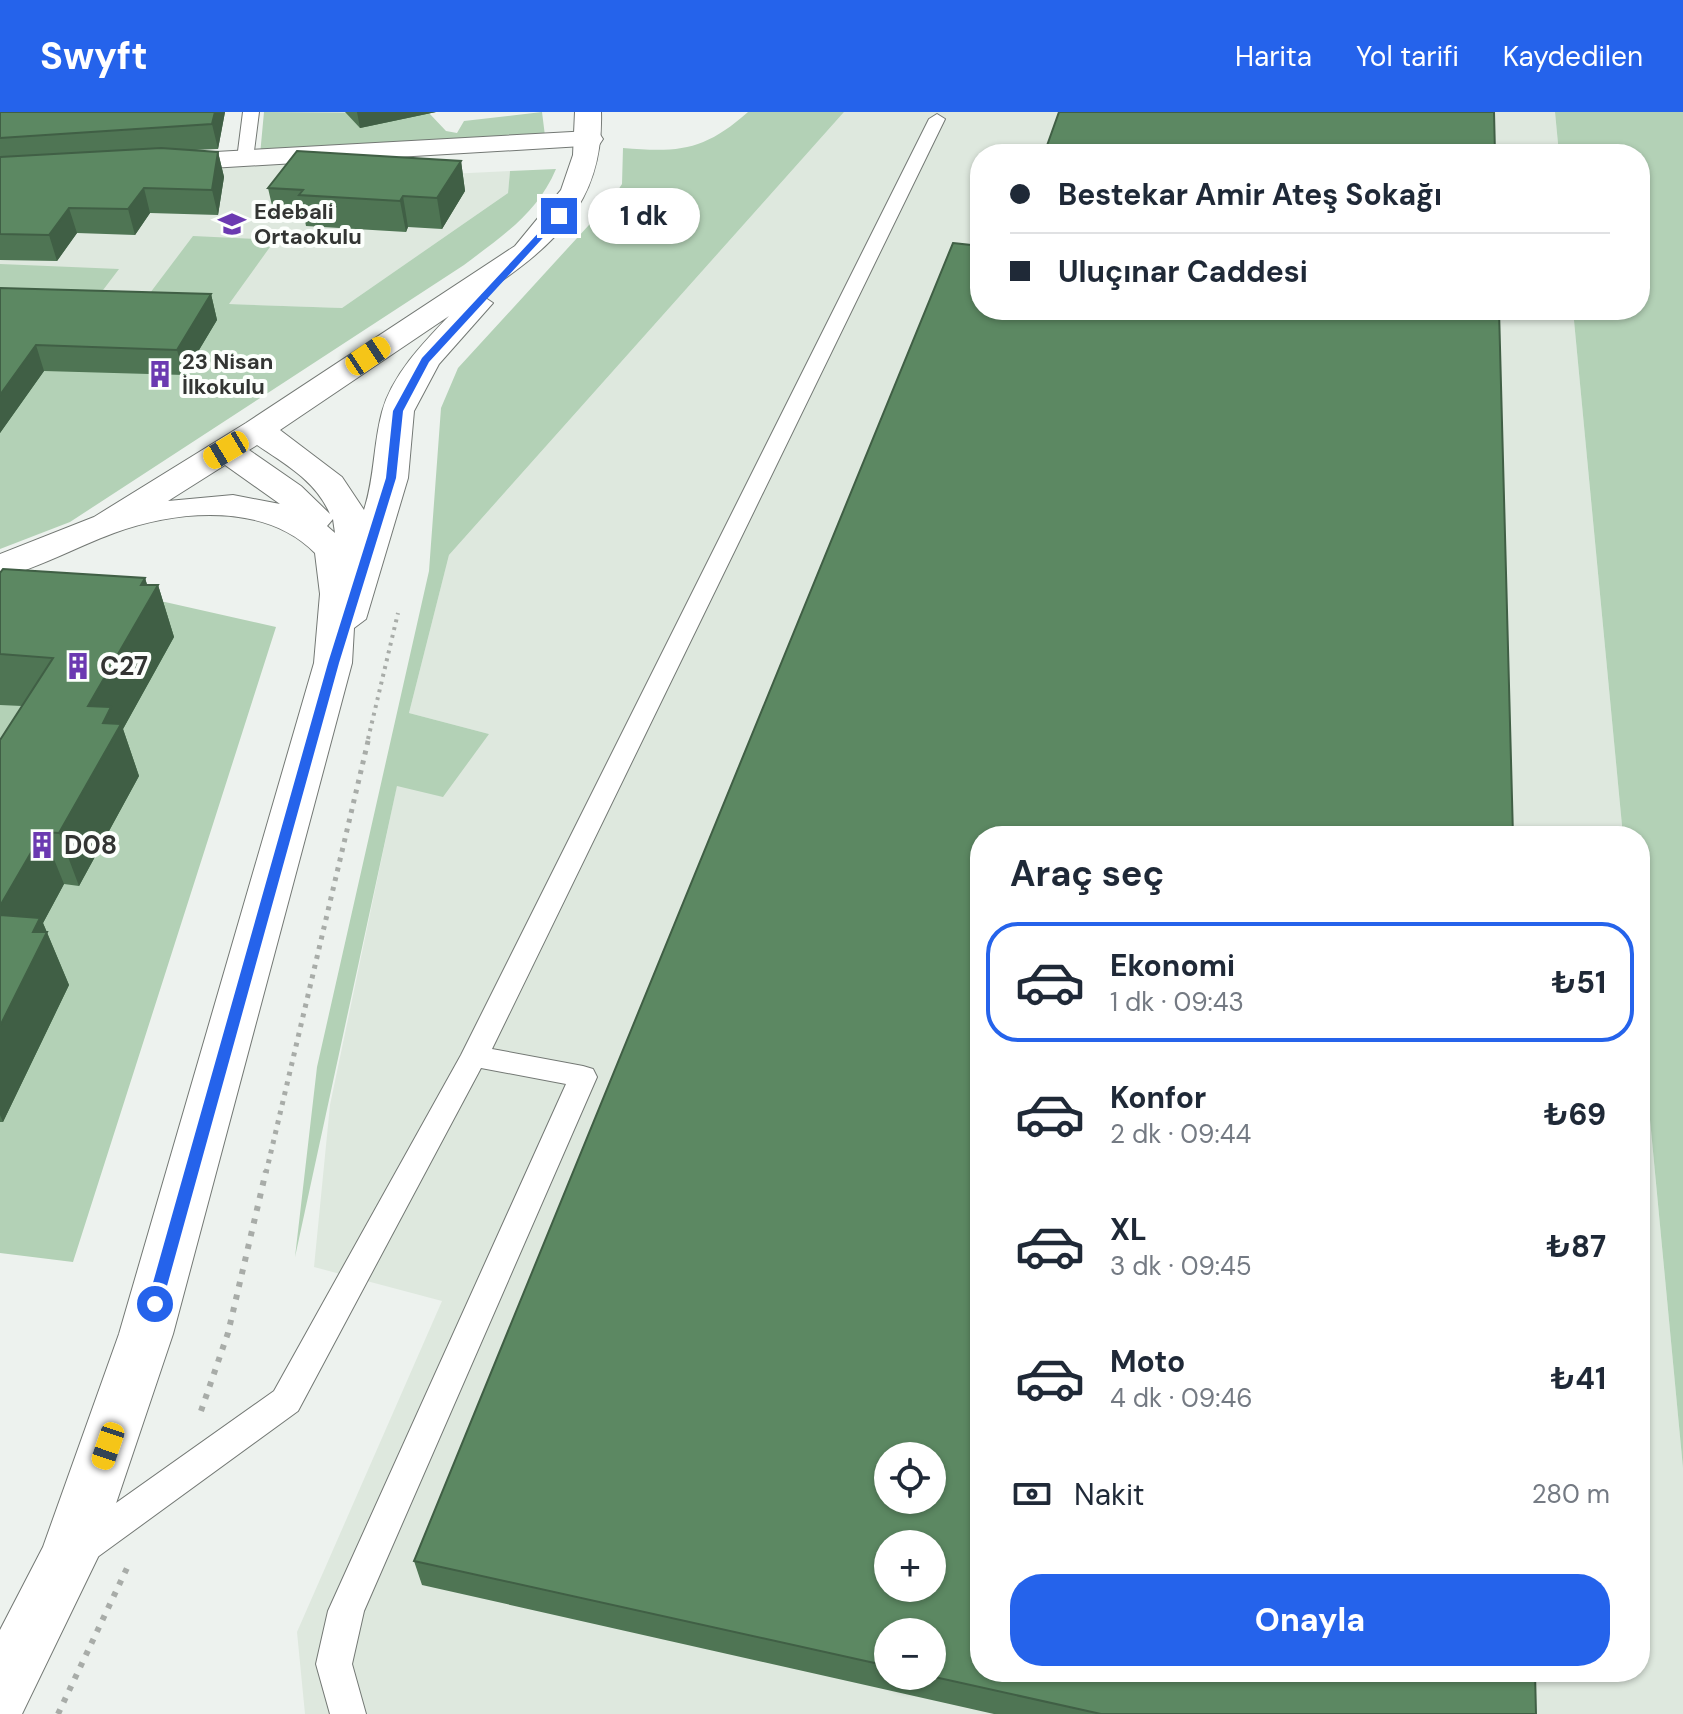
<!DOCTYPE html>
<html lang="tr">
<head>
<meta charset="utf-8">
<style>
	:root { --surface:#fff; --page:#f6f6f7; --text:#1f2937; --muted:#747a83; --line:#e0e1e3; --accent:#2563eb }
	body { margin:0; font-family:"DM Sans",sans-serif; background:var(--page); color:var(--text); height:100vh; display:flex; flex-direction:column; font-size:30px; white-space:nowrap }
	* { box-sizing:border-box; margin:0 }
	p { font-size:26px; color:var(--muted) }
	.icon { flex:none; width:44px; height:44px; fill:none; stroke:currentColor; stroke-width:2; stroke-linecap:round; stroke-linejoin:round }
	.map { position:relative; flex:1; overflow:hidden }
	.details { position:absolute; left:970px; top:714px; width:680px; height:856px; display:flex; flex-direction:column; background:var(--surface); border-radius:32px; box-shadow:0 2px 6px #0004 }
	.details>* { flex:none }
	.banner { position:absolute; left:970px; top:32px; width:680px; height:176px; border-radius:32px; box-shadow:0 2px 6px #0004; display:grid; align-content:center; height:176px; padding:0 40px; background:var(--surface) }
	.buttons { position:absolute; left:874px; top:1330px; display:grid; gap:16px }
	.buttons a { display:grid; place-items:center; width:72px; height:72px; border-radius:50%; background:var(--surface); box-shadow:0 2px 6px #0004; font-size:40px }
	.end { position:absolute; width:36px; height:36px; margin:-18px; border:10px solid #2563eb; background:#fff; box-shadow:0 0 0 4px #fff }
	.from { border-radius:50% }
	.bubble { position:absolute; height:56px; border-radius:28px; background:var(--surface); box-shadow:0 2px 6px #0004; font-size:26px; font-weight:800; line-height:56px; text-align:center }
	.car { position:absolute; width:24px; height:48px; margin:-24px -12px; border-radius:10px; box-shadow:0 0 6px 2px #0007; background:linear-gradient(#f5c518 24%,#345 0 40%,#f5c518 0 76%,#345 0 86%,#f5c518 0) }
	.banner b { display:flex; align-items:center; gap:28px; height:76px; font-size:30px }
	.banner b+b { border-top:2px solid var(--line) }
	.banner i { width:20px; height:20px; background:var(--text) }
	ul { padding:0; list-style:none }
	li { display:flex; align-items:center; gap:24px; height:120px; margin:0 16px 12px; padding:0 24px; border:4px solid transparent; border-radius:32px }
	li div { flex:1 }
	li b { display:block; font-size:30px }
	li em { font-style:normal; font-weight:800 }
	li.on { border-color:var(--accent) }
	li>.icon { width:72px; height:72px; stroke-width:1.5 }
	h2 { padding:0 40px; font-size:36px; line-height:96px }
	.pay { display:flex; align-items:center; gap:20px; height:88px; padding:0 40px; font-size:30px }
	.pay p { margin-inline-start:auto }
	.cta { display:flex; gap:16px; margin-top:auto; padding:16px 40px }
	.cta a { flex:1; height:92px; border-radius:32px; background:var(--accent); color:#fff; font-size:32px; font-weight:800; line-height:92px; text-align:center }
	header { display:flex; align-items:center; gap:48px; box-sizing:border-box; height:112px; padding:0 40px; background:var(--accent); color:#fff }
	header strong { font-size:38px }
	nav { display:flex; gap:44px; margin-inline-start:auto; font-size:28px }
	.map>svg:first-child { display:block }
	.built { fill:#dee8de; fill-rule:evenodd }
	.green { fill:#b3d1b6 }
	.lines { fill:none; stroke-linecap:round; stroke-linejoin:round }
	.lane-casing { stroke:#737874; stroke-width:2 }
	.street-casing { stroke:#737874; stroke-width:2 }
	.primary-casing { stroke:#737874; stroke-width:2 }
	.path-far2 { stroke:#a8aca8; stroke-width:4; stroke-dasharray:3 5; stroke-linecap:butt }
	.path-far1 { stroke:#a8aca8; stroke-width:5; stroke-dasharray:4 6; stroke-linecap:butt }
	.path { stroke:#a8aca8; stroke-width:6; stroke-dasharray:5 8; stroke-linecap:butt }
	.lane { fill:#fff; fill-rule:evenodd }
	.street { fill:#fff; fill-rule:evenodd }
	.primary { fill:#fff; fill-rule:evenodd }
	.wall { fill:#4f7554; fill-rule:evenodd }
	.shaded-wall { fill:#405f45 }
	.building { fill:#5c8862; stroke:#405f45; stroke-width:2; fill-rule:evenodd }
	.route { fill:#2563eb }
	.labels { text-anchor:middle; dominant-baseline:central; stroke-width:8; stroke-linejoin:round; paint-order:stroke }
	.far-poi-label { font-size:22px; font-weight:bold; fill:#333533; stroke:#fcfffc; text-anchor:start }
	.poi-label { font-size:26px; font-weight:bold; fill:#333533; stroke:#fcfffc; text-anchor:start }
</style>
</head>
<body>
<header>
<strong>Swyft</strong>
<nav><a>Harita</a><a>Yol tarifi</a><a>Kaydedilen</a></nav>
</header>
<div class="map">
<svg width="1683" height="1602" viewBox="0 0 1683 1602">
	<rect width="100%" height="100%" fill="#edf2ee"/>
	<path class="built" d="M844 0H1555L1559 42H980V198H1573L1623 724H980V1560H1640V902L1683 1356V1602H305L297 1520 442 1189 314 1155 330 993 397 673 489 622 409 601 449 443ZM888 1344H932V1388H888ZM888 1432H932V1476H888ZM888 1520H932V1564H888Z
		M391 45 388 65 510 59 508 81 342 196 0 184V65Z"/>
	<path class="green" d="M264 0 429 1 446 19 457 21 464 9 542 0 545 24 260 43Z
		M748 0H844L449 443 409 601 489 622 443 685 397 674 295 1145 317 955 429 459 441 296 458 256 610 90 622 72 623 36C680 41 705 38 748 0Z
		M1555 0H1683V1356L1640 902V724H1623L1573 198H1640V42H1559Z
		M556 57C537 102 502 124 464 153L70 410 0 437V152L119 157 97 186 144 189 193 124 275 128 229 192 342 196 508 81 510 59Z
		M11 479 165 490 276 515 73 1150 0 1141V482Z"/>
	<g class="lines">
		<g class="lane-casing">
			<path id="lane" d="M243 0H259L253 47 245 52 237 47Z
				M937 2 945 7 492 937 583 954 593 957 597 965 364 1499 352 1552 366 1602H330L316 1552 328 1499 566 972 481 956 298 1299 92 1449 80 1453 68 1449 63 1437 68 1425 274 1279 461 943 929 7Z"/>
		</g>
		<g class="street-casing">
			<path id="street" d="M590 19 599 21 603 27 599 33 161 59 152 57 148 51 152 45 161 43Z"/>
		</g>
		<g class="primary-casing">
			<path id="primary" d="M575 0H601C604 93 552 135 481 183L493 191 439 252 414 299 408 366 366 507 354 516 352 551 173 1222 98 1445 22 1602H0V1518L43 1435 119 1222 314 551 320 482 315 441C265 390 177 398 114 421 76 435 39 456 0 466V442L94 405 246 311 515 134 561 78 573 43ZM449 204C423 231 392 263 382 300 373 333 375 364 364 398L342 365 280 318ZM257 333C285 352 316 369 330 402L301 374 249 338ZM225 353 280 392 233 383 168 389ZM333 407 335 421 327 414Z"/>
		</g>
		<path class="path-far2" d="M368 627 398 501"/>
		<path class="path-far1" d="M266 1061 369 625"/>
		<path class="path" d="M201 1299 228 1221 266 1059
			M58 1602 127 1456"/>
		<use href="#lane" class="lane"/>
		<use href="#street" class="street"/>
		<use href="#primary" class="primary"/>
	</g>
	<path class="wall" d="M0 0H225L218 37 195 38 218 40 224 65 218 103 150 101 135 123 77 121 57 149 0 148Z
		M345 0H436L360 16Z
		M461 49 465 79 442 117 408 115 406 120 306 114 305 109 275 107 268 76Z
		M0 176 211 182 217 208 184 263 44 259 0 321Z
		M0 461 145 466 147 473H158L174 525 123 617 139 664 79 774 64 772 43 811 69 873 3 1010H0V628L22 594 0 593Z
		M414 1449 1536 1602H994L422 1473ZM888 1520 932 1564H888Z"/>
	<path class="shaded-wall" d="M215 0H225L218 37 212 12Z
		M357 0H436L360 16Z
		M218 40 224 65 218 103 212 78Z
		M461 49 465 79 442 117 437 86Z
		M144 76 150 101 135 123 128 97Z
		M403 84 408 115 406 120 400 89Z
		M69 96 77 121 57 149 49 123Z
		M211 182 217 208 184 263 177 238Z
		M36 233 44 259 0 321V283Z
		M145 466 151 485 158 473 174 525 123 617 139 664 79 774 59 721 88 594Z
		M43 720 64 772 43 811 69 873 3 1010 0 1003V794Z"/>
	<path class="building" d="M0 0H215L212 12 0 26Z
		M1059 0H1494L1495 42H1044Z
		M161 36 218 40 212 78 144 76 128 97 69 96 49 123 0 122V45Z
		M297 39 461 49 437 86 403 84 400 89 299 83 303 78 268 76Z
		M953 131 980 134V198H1499L1513 724H980V1560H1535L1536 1602H1101L930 1564H932V1520H888V1554L414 1449ZM888 1344H932V1388H888ZM888 1432H932V1476H888Z
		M0 176 211 182 177 238 36 233 0 283Z
		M3 457 145 466 141 473H158L88 594 111 595 103 611 121 612 59 721 43 720 0 794V628L53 546 0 542V461Z
		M0 803 40 806 33 820H47L0 914Z"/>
	<path class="route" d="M556 102 563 104 429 250 403 299 396 366 339 551 162 1192 155 1199 149 1197 147 1192 328 551 386 366 393 299 422 246Z"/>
	<defs>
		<g id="school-bare" transform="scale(2.16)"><path d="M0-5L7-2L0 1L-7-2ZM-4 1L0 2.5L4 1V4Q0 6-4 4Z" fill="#6b3ab1" stroke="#fcfffc" stroke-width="2.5" paint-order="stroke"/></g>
		<g id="building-bare" transform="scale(2.16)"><path d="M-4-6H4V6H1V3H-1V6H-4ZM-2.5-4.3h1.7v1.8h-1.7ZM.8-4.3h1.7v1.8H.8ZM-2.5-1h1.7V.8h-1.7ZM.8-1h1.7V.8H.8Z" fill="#6b3ab1" stroke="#fcfffc" stroke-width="2.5" paint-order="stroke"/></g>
	</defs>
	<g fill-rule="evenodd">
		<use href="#school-bare" x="232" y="112"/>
		<use href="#building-bare" x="160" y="262"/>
		<use href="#building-bare" x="78" y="554"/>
		<use href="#building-bare" x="42" y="733"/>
	</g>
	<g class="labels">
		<g class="far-poi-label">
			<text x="254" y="99">Edebali<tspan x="254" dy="25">Ortaokulu</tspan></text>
			<text x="182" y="249">23 Nisan<tspan x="182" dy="25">İlkokulu</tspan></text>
		</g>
		<g class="poi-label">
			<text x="100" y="554">C27</text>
			<text x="64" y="733">D08</text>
		</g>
	</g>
</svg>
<div class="buttons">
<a><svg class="icon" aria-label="locate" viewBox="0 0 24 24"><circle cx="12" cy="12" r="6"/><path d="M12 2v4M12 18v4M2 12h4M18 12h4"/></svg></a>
<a>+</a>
<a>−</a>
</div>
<i class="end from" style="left:155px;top:1192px"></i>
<i class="end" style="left:559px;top:104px"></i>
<div class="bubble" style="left:588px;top:76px;width:112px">1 dk</div>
<i class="car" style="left:368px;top:244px;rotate:56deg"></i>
<i class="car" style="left:226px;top:338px;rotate:239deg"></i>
<i class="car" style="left:108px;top:1334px;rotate:199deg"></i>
<div class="banner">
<b><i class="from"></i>Bestekar Amir Ateş Sokağı</b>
<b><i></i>Uluçınar Caddesi</b>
</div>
<section class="details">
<h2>Araç seç</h2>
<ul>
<li class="on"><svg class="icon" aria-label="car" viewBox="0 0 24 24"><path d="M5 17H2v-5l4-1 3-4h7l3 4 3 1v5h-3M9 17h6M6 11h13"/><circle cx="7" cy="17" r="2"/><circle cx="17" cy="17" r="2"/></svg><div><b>Ekonomi</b><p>1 dk · 09:43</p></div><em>₺51</em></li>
<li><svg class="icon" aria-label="car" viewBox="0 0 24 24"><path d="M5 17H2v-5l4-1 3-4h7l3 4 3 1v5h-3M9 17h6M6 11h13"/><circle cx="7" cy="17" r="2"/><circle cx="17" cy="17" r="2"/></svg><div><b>Konfor</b><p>2 dk · 09:44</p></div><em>₺69</em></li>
<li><svg class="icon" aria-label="car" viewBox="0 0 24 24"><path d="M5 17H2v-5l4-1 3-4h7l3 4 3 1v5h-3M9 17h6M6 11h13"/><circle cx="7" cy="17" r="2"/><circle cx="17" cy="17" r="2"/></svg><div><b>XL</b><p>3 dk · 09:45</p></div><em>₺87</em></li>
<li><svg class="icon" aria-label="car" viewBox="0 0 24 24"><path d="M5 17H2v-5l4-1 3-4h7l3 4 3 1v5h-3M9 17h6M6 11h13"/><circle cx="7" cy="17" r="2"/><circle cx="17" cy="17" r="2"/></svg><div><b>Moto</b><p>4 dk · 09:46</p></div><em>₺41</em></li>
</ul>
<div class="pay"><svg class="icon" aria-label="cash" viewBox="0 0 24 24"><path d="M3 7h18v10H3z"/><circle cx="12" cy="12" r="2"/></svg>Nakit<p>280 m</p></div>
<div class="cta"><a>Onayla</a></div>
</section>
</div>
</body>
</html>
